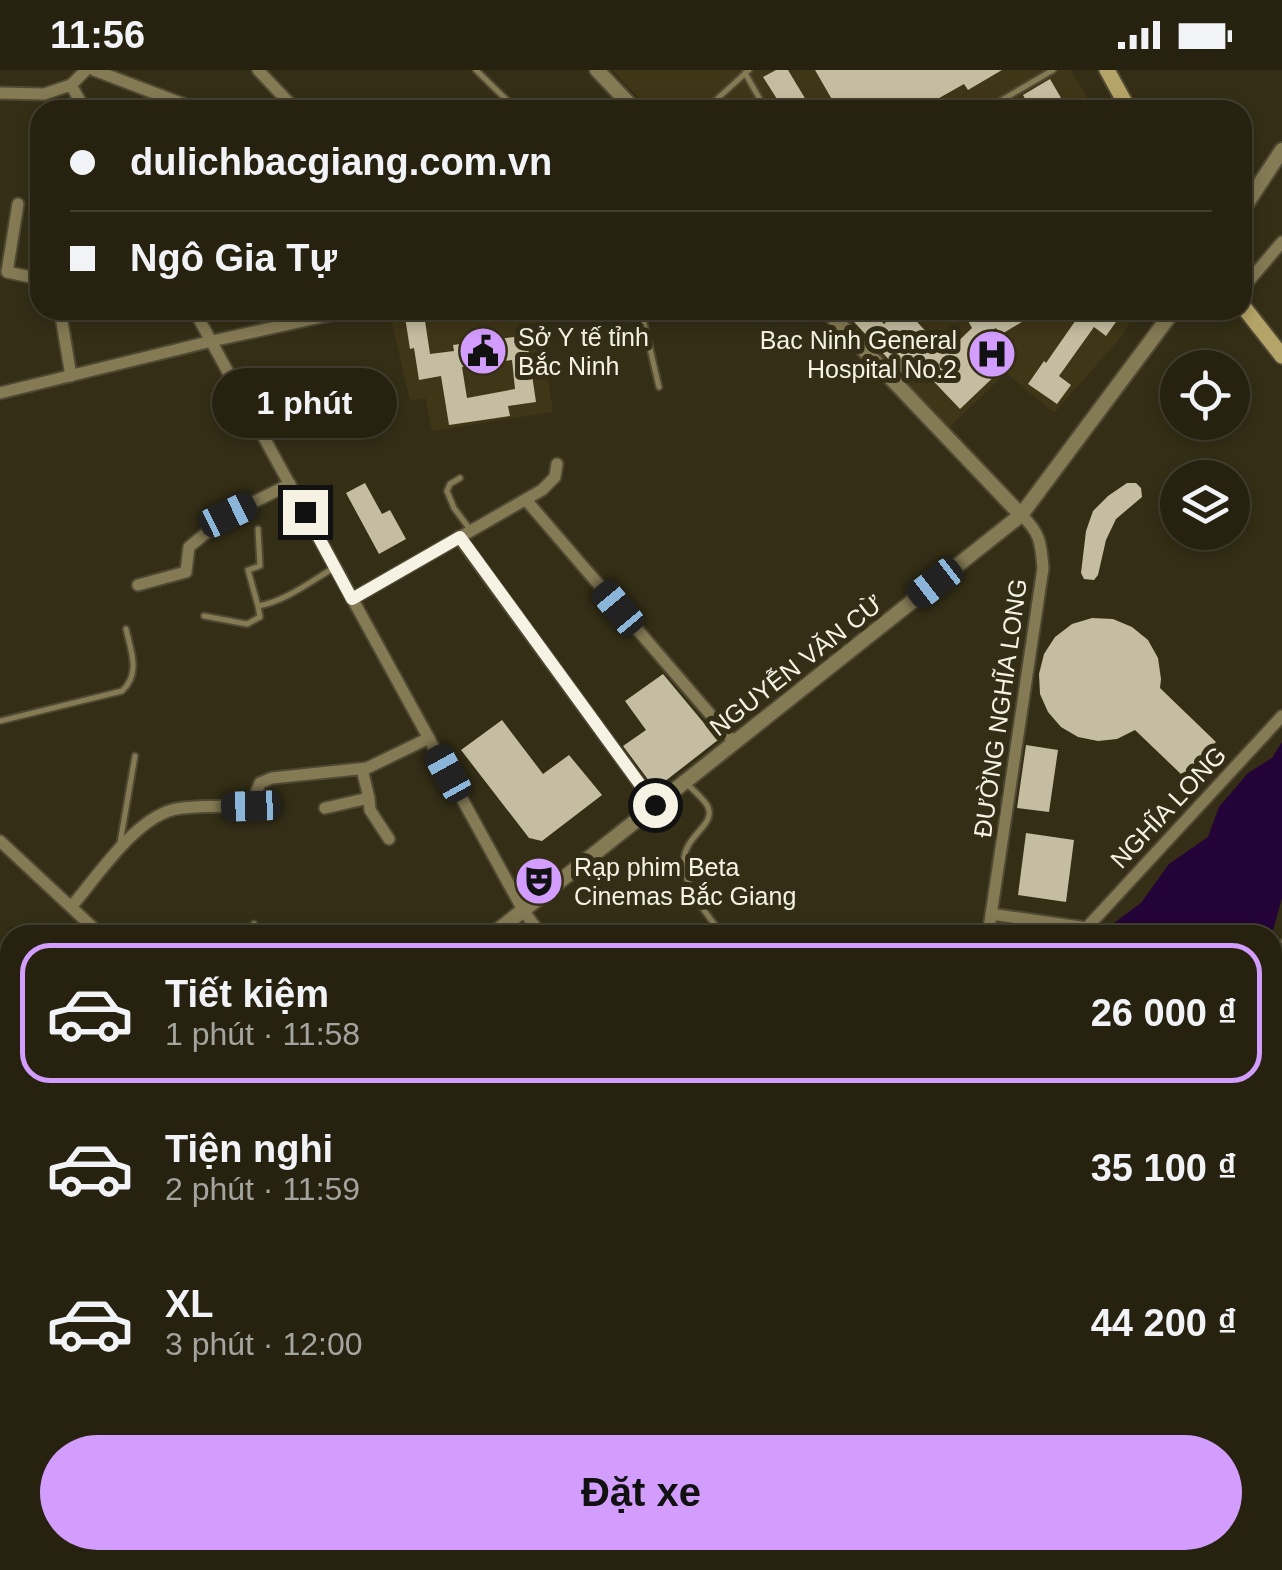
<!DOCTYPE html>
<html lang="vi">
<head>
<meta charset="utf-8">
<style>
	:root { --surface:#272210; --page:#332f1e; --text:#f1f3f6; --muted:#a4a49f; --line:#433f30; --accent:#d29dfd }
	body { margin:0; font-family:Arial,sans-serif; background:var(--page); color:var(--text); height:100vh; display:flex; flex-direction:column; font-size:38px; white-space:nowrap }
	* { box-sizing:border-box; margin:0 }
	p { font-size:32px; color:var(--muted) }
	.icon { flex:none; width:55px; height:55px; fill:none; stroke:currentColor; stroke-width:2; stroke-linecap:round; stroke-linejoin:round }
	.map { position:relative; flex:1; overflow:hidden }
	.details { position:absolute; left:0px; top:855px; width:1282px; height:645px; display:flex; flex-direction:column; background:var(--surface); border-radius:30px 30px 0 0; box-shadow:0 5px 15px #0003,0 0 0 2px var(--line) }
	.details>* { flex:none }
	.top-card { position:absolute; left:30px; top:30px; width:1222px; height:220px; border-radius:30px; box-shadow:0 5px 15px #0003,0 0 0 2px var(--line); display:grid; align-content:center; height:220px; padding:0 40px; background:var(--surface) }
	.buttons { position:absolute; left:1160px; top:280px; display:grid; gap:20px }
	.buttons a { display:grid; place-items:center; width:90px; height:90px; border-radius:50%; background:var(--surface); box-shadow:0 5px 15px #0003,0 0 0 2px var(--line); font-size:50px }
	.end { position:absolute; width:45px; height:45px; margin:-22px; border:12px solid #f6f2e4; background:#111; box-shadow:0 0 0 5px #111 }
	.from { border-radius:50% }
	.bubble { position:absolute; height:70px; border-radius:35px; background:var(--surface); box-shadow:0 5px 15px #0003,0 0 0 2px var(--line); font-size:32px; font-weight:800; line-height:70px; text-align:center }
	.car { position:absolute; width:30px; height:60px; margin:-30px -15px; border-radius:12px; box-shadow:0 0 8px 2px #0007; background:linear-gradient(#222 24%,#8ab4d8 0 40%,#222 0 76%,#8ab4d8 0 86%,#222 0) }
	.top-card b { display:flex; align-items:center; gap:35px; height:95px; font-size:38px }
	.top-card b+b { border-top:2px solid var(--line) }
	.top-card i { width:25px; height:25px; background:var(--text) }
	ul { padding:18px 0 0; list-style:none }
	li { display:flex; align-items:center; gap:30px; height:140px; margin:0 20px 15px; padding:0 20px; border:5px solid transparent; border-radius:30px }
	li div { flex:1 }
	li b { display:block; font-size:38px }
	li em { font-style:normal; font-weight:800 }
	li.current { border-color:var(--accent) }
	li>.icon { width:90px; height:90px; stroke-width:1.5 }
	.primary-button { display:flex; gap:20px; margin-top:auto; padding:20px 40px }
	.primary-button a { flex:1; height:115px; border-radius:60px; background:var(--accent); color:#111; font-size:40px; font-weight:800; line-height:115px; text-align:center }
	.status { display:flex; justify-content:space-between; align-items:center; height:70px; padding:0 50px; background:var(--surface); direction:ltr }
	.status svg { height:28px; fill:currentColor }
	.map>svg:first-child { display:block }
	.built { fill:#3f3617 }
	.water { fill:#240338 }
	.building { fill:#c4bda1; fill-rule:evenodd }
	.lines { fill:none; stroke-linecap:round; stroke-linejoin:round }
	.service-casing { stroke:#4f4933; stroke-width:9 }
	.minor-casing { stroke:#4f4933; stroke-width:15 }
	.tertiary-casing { stroke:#4f4933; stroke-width:18 }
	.secondary-casing { stroke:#4f4933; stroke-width:19 }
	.primary-casing { stroke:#4f4933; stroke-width:21 }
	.service { stroke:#847a54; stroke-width:5 }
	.minor { stroke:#847a54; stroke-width:11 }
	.tertiary { stroke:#847a54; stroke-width:14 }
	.secondary { stroke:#b5a467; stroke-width:15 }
	.primary { stroke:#dac575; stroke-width:18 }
	.rail { stroke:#8e8875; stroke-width:4; stroke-dasharray:12 12; stroke-linecap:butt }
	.route { stroke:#f6f2e4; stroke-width:12 }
	.labels { text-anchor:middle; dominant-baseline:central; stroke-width:10; stroke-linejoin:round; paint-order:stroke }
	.poi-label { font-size:25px; fill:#f6f2e4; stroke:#342e16; text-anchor:start }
	.street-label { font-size:25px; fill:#f6f2e4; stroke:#342e16 }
</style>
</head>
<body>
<div class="status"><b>11:56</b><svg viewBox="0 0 49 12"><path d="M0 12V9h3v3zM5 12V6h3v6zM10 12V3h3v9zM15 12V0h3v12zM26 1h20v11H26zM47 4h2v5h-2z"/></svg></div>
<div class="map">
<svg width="1282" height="1500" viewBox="0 0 1282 1500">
	<rect width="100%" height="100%" fill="#342e16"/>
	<path class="built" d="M612 0H1071L1094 40H650Z
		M409 240H539L553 342 432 361 425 328 410 331 390 244Z
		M838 240H1135L1123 265 1054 343 1006 303 949 358Z"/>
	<path class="water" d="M1282 672V828L1273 860 1269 865H1103L1106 859 1141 833 1169 794 1208 767 1219 737 1248 703 1272 688Z
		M0 1427 10 1435V1490H72L76 1500H0Z"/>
	<path class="building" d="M776 0H788L809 35 800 40H784L763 7Z
		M815 0H1002L968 20 964 14 918 40H838Z
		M1050 9 1068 40H1031L1023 25Z
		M843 240H870L884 254 899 240H906L946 283 972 258 962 240H1042L1000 265 996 258 973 271 1001 300 960 339 919 296 906 308Z
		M1068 240H1114L1121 245 1106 266 1094 257 1059 306 1071 315 1057 334 1028 314 1044 291 1046 293 1078 247Z
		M424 244 430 284 454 281 453 275 514 267 515 272 527 271 536 332 508 336 510 346 449 355 441 306 419 310 414 278 410 279 405 247ZM512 290 515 319 467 328 462 297Z
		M365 413 382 444 390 440 406 469 379 484 346 423Z
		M1127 413H1136L1141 418 1142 427 1116 449 1106 470 1098 505 1094 510 1084 509 1081 503 1086 461 1093 441 1108 426Z
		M1092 548 1113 549 1132 557 1148 570 1158 588 1161 609 1160 618 1216 672 1183 706 1135 660 1117 669 1098 671 1078 667 1061 657 1048 642 1040 624 1039 604 1044 584 1055 567 1072 554Z
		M663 604 718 670 655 719 623 676 646 660 625 631Z
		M502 650 543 704 569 685 602 725 542 771 529 768 461 680Z
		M1026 675 1058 680 1049 742 1017 738Z
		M1026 763 1074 770 1066 832 1018 825Z"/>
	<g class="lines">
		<g class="service-casing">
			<path id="service" d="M476 0 517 40
				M745 3 766 40
				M705 40 749 0
				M985 40 1053 0
				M641 240 659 317
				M460 408 450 414 447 421 454 438 469 458
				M258 459 260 496 248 500 258 536
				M204 546 247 554 260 547 258 536C284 532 310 512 332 499
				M0 651 122 621C141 604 131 581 126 559
				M685 712C692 719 702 727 707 735 718 754 686 764 684 789 683 818 707 843 722 865
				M120 773 135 686
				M244 865 254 854
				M0 1189 10 1197"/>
		</g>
		<g class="minor-casing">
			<path id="minor" d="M94 0 199 40
				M258 0 296 40
				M71 15 86 0
				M0 23 44 24 71 15 85 40
				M18 134 7 202 40 209
				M1242 219 1282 172
				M60 240 71 306
				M194 240 523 840 541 865
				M0 323 212 271 353 240
				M526 430 734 672
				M459 467 655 735
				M138 515 186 502 189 477 228 445 290 414
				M352 529 542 420 555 407 557 394
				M369 728 370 740 389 769
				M325 738 369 728 362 699
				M0 771 101 865
				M71 837C97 807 133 751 172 740 189 735 232 737 251 736L260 713 272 708 367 698 429 668
				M991 844 1087 858
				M988 865 1043 498C1041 473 1040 462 1021 445
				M1080 865 1282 646
				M1272 892 1282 876
				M1272 1293 1282 1284
				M0 1320 10 1330
				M0 1386 10 1393
				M100 1490 102 1500
				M657 1490 666 1500
				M894 1490 908 1500
				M736 1500 747 1490
				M1070 1500 1079 1490"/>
		</g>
		<g class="tertiary-casing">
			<path id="tertiary" d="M597 0 635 40
				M1242 141 1282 80
				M826 240 1021 445
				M492 865 1021 445 1174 240"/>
		</g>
		<g class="secondary-casing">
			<path id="secondary" d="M1107 0 1129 40
				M1242 235 1282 286
				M1272 1434 1282 1421
				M1232 1500 1238 1490"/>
		</g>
		<g class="primary-casing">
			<path id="primary" d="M0 1099 10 1108
				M0 1135 10 1144
				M382 1490 393 1500
				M418 1490 429 1500"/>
		</g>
		<use href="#service" class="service"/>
		<use href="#minor" class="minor"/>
		<use href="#tertiary" class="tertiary"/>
		<use href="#secondary" class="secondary"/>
		<use href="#primary" class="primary"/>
		<path class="rail" d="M0 1284 10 1294
			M200 1490 210 1500"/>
	</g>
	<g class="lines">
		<path class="route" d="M305 442 352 529 460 467 655 735"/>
	</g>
	<defs>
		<g id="civic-disc" transform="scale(2.5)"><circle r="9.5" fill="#d29dfd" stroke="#342e16"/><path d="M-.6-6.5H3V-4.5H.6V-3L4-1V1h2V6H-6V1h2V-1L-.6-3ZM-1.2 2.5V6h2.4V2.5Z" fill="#111"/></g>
		<g id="hospital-disc" transform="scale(2.5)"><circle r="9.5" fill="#d29dfd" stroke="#342e16"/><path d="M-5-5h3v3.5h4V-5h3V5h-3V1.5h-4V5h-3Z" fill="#111"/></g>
		<g id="theatre-disc" transform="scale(2.5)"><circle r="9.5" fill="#d29dfd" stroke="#342e16"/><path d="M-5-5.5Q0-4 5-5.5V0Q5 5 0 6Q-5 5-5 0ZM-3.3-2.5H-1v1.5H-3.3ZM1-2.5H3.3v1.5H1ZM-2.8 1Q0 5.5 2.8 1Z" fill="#111"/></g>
	</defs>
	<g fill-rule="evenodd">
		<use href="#civic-disc" x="483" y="281"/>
		<use href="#hospital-disc" x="992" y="284"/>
		<use href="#theatre-disc" x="539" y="811"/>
	</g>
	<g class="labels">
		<g class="poi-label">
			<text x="518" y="267">Sở Y tế tỉnh<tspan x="518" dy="29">Bắc Ninh</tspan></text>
			<text x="957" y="270" text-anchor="end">Bac Ninh General<tspan x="957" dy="29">Hospital No.2</tspan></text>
			<text x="574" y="797">Rạp phim Beta<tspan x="574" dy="29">Cinemas Bắc Giang</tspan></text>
		</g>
		<g class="street-label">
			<text transform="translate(796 595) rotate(-38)">NGUYỄN VĂN CỪ</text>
			<text transform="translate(1000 638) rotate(-82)">ĐƯỜNG NGHĨA LONG</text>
			<text transform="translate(1168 737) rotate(-47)">NGHĨA LONG</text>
		</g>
	</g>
</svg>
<div class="buttons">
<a><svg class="icon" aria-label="locate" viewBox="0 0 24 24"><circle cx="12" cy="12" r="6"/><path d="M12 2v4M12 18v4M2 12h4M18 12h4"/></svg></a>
<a><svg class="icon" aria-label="layers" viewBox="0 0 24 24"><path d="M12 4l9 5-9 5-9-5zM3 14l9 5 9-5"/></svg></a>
</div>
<i class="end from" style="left:655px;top:735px"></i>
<i class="end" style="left:305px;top:442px"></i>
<div class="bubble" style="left:212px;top:298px;width:185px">1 phút</div>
<i class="car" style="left:228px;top:445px;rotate:64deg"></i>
<i class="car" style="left:935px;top:513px;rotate:232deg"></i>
<i class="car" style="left:618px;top:538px;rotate:320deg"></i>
<i class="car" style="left:448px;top:703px;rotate:331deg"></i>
<i class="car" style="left:251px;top:736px;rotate:268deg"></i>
<div class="top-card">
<b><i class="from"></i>dulichbacgiang.com.vn</b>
<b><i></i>Ngô Gia Tự</b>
</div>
<section class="details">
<ul>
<li class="current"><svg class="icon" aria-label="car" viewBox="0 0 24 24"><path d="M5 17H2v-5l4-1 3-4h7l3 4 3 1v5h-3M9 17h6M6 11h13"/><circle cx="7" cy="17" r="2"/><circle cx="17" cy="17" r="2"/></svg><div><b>Tiết kiệm</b><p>1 phút · 11:58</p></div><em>26 000 ₫</em></li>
<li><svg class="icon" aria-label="car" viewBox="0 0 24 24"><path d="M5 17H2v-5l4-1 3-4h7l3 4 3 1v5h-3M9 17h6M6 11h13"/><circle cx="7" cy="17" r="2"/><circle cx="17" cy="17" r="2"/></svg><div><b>Tiện nghi</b><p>2 phút · 11:59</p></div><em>35 100 ₫</em></li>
<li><svg class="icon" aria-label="car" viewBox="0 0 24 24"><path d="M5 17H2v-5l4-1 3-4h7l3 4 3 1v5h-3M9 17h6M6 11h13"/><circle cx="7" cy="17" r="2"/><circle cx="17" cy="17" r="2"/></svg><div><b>XL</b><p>3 phút · 12:00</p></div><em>44 200 ₫</em></li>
</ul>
<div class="primary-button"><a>Đặt xe</a></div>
</section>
</div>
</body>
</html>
